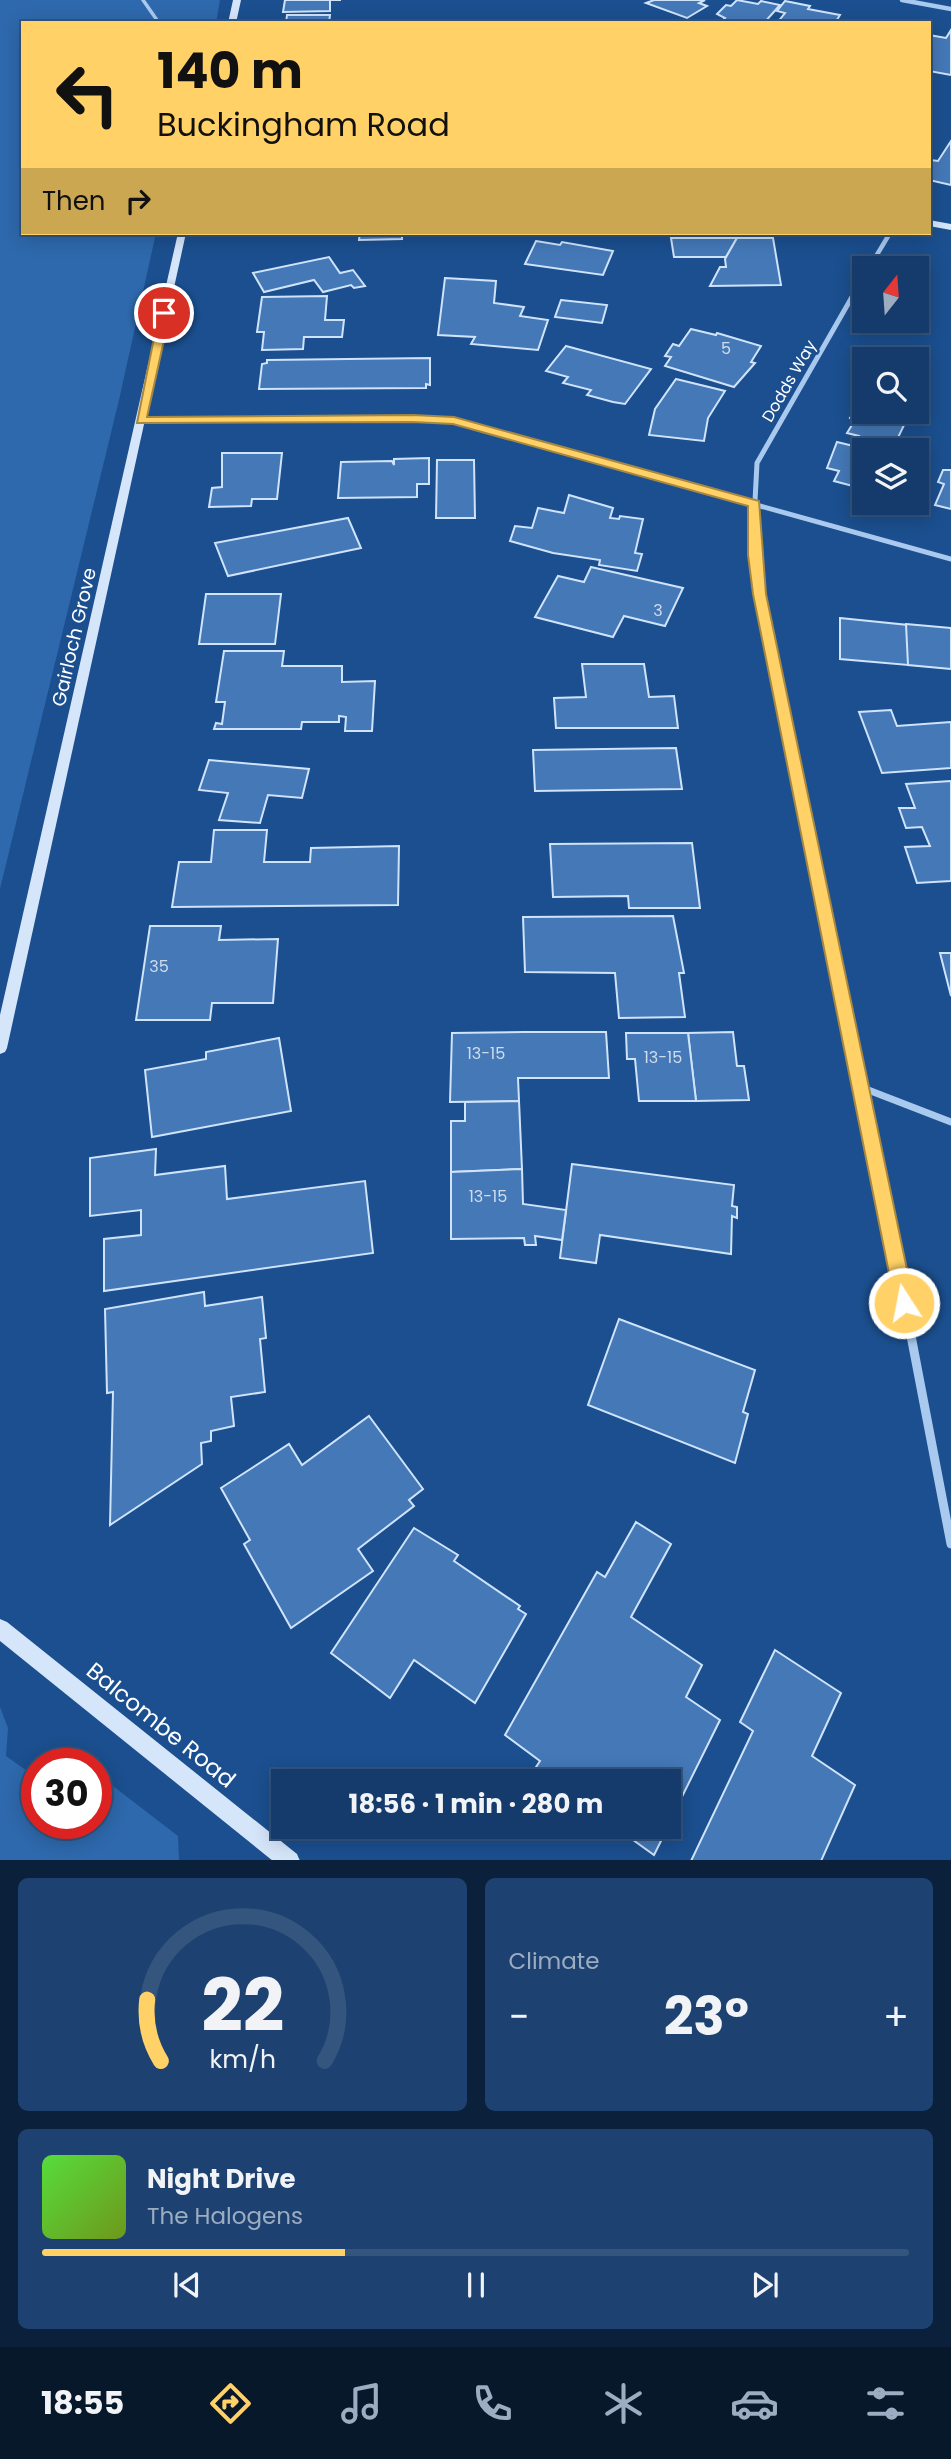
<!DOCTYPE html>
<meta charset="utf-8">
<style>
:root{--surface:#143b6b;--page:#1d4271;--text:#f1f3f6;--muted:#9dadc1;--line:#33557e;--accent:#ffd166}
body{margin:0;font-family:Poppins,sans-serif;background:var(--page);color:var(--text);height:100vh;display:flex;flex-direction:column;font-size:26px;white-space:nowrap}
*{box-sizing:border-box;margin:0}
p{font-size:23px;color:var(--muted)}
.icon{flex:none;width:38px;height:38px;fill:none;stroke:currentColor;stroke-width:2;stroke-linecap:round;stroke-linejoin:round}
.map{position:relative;height:1860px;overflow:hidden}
.drawer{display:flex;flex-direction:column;gap:18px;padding:18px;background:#0b203b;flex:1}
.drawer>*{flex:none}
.top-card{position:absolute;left:21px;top:21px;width:910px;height:214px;border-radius:0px;box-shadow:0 4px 18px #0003,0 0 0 2px var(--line);background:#ffd166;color:#111;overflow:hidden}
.needle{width:46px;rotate:17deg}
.fabs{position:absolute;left:852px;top:256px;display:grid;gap:14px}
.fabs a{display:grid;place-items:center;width:77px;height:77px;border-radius:0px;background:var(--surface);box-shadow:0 4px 18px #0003,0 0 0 2px var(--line);font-size:35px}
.speed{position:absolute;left:21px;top:1748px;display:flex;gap:14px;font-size:35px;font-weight:700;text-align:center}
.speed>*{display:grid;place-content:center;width:91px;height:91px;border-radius:50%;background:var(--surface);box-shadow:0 4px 18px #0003,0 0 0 2px var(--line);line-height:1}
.speed .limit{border:10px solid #d22;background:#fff;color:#111}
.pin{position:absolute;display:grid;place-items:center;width:60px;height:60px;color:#fff;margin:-30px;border:4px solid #fff;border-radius:50%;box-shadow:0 2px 7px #0007}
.me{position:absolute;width:77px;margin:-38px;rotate:349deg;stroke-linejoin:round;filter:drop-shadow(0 0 5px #0008)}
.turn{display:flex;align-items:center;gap:24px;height:147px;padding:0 21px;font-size:32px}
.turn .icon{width:91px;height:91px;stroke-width:2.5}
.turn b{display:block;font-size:49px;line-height:60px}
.then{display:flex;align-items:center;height:66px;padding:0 21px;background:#0003;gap:14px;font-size:26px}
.big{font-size:52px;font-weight:700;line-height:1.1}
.drawer .tile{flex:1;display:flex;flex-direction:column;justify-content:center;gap:10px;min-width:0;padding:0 24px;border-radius:10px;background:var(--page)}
.drawer .dial{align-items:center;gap:0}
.dial svg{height:182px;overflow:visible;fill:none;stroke:var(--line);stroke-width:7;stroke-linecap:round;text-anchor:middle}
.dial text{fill:var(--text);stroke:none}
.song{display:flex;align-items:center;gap:21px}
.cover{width:84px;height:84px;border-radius:10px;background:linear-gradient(135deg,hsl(110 70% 55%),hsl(80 70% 35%))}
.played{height:7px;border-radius:4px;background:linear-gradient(90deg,var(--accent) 35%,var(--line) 35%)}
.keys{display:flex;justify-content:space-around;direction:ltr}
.heat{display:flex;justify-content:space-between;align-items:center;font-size:38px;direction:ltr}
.drawer .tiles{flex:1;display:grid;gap:18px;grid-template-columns:1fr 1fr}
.tile:last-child{grid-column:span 2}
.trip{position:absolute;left:271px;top:1769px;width:410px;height:70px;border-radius:0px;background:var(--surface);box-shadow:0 4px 18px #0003,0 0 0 2px var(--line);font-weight:700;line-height:70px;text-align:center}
.dock{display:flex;height:112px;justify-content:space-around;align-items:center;background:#08182b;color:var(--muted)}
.dock .icon{width:49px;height:49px}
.dock .current{color:var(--accent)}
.dock b{font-size:32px;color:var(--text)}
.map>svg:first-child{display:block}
</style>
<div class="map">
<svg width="951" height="1861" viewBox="0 0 951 1861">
<rect width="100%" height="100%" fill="#1b4f8f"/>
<!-- green -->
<g fill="#2e69ad">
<path d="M0,0H220L216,23H23V233H156L119,400L0,889Z"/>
<path d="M0,1707L8,1728L6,1756L37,1778V1824H96V1773L178,1836L179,1860H0Z"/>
</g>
<!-- building -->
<g fill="#4478b7" stroke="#cfe3fa" stroke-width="2">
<path d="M285,0H341H330V11L283,12Z"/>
<path d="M654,0H705L699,3L707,6L687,18L646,3Z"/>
<path d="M737,0L758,4L761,1L780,5L764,23H720L725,18L717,14L726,5L731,6Z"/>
<path d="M785,1L810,6L808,9L840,15L835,23H777L785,13L777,11Z"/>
<path d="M287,15H330L329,23H286Z"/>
<path d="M951,30V75L929,71V35L946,38Z"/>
<path d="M951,141V185L929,180V163L931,160L938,161Z"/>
<path d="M360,233H402V239L359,240Z"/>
<path d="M671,238H737L726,257H674Z"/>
<path d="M737,238H773L781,285L710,286L720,267H726L725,259Z"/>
<path d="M536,241L560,245L562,242L613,251L603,275L525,264Z"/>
<path d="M329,257L340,273L353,270L365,286L354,288L351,285L323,292L314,280L264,292L253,273Z"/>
<path d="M445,278L496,281L494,303L524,307L520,316L548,320L538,350L471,344L475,337L438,335Z"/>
<path d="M327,296L325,320H344L342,337H304L303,349L262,350L264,332H257L262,297Z"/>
<path d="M561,300L607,305L602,323L555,317Z"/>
<path d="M691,329L716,335L717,333L761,346L751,362L755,363L734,387L665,366L671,357L665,356L673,344L679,346Z"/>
<path d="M566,346L651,369L625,404L613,402L587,395L591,390L563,383L568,377L546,371Z"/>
<path d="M430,358V385L426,384V388L259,389L262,364L267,363V360Z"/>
<path d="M676,379L725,391L708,418L704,441L649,435L655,409Z"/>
<path d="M857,407L907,419L892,450L854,445L859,436L847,433L855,420L850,418Z"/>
<path d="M876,411H912L907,419Z"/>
<path d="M837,442L870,450H864V489L834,481L839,471L827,468Z"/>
<path d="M222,453H282L277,499H252L251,506L209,507L212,488L222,487Z"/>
<path d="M429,458V484H417V497L338,498L341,462L392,461L394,465V459Z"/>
<path d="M437,460H474L475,518H436Z"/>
<path d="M943,470H951V509L935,505L944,484L938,482Z"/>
<path d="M569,495L613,508L610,518L619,519L620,516L643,519L635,553L642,554L637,571L599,565L600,560L553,553L510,541L515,526L532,528L538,508L564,513Z"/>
<path d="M348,518L361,548L228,576L215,543Z"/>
<path d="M591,567L683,588L665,626L624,616L613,637L535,617L558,576L584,582Z"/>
<path d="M206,594H281L275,644H199Z"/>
<path d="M840,618L908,625V665L840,659Z"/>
<path d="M906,624L951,628V669L908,665Z"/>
<path d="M224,651H284L282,666H342V682L375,681L372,731H345L346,717L339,716V722H302L301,729H214L216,723L222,724L225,702H216Z"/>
<path d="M582,664H644L649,697L674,696L678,728H556L554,698L586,697Z"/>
<path d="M891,710L897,726L951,722V768L882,773L859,712Z"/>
<path d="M676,748L682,789L535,791L533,750Z"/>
<path d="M209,760L309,769L302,798L268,795L260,823L219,820L228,793L199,790Z"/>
<path d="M951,781V881L917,883L905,847L930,846L922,827L906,828L899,808H915L906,784Z"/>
<path d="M214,830H267L264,862H310L311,848L399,846L398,905L172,907L179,862H211Z"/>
<path d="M692,843L700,908H629L628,896L553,897L550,844Z"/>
<path d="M673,916L684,973H679L685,1017L619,1018L615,973L525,972L523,917Z"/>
<path d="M150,926H221L219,940L278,939L273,1003H212L210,1020H136Z"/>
<path d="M940,953H951V996Z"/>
<path d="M524,1032H606L609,1078H518L519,1101L450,1102L452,1033Z"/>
<path d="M733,1032L737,1066H744L749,1100L696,1101L688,1033Z"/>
<path d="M626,1033H688L696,1101H639L635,1059H627Z"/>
<path d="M279,1038L291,1111L152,1137L145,1070L206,1059V1052Z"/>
<path d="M519,1101L522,1169L451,1172V1121H465V1102Z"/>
<path d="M156,1149L155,1175L225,1166L227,1199L365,1181L373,1253L104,1291V1239L141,1235V1210L90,1216V1158Z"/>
<path d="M572,1164L734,1185L732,1206L737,1207V1218L732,1216L731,1254L600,1235L596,1263L560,1258Z"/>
<path d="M522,1169L523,1204L566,1210L562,1240L535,1236L536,1245H525L524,1238L451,1239V1172Z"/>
<path d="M204,1292L205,1306L262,1297L266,1338L260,1339L265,1392L231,1397L234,1426L211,1431V1441L201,1443L202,1464L110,1525L113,1392L107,1393L105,1309Z"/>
<path d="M619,1319L755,1370L743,1412L748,1414L735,1463L588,1405Z"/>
<path d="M369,1416L423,1489L409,1500L414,1506L358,1549L373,1571L291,1628L244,1544L250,1540L221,1488L289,1444L302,1465Z"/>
<path d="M636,1522L671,1544L631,1617L702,1665L686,1697L720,1720L668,1825V1782H551L534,1770L540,1761L505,1735L597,1572L605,1577Z"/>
<path d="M414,1528L458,1555L454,1561L520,1606L518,1609L526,1614L475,1703L414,1660L390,1698L331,1653Z"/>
<path d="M775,1650L841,1693L812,1756L855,1785L821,1861H691L753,1731L740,1722Z"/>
<path d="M615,1827H668L654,1855Z"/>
</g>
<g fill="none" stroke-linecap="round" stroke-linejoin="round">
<!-- lane -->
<path stroke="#a9c9ee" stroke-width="3.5" d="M143,0L159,23"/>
<!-- street-far3 -->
<g stroke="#a9c9ee" stroke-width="4.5">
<path d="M902,0L951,9"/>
<path d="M869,268L890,233"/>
<path d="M851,299L864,276"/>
</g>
<!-- street-far2 -->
<g stroke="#a9c9ee" stroke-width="5">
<path d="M141,421L413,418L454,421L951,559"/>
<path d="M779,688L759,594L753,539L757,463L852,297"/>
</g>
<!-- street-far1 -->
<g stroke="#a9c9ee" stroke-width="7">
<path d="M778,687L884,1197"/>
<path d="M863,1088L951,1122"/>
</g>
<!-- street -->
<path stroke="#a9c9ee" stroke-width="9" d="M884,1195L951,1544"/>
<!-- secondary -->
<g fill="#d6e6fa" fill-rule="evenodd">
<path d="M233,0H241L236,23H228Z"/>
<path d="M929,220L951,224V230L929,226Z"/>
<path d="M178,233H186L7,1048L5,1052L0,1054V1015Z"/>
<path d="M0,1619L7,1622L297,1854L300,1861H273L0,1641Z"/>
</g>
</g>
<!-- route -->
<path fill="#ffd166" stroke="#a68842" stroke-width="2" d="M164,310L170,313L147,417L413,415L454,417L759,501L766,594L914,1303L911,1309L904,1312L897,1309L895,1303L753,594L748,555V506L453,424L413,422L137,423L159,313Z"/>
<g text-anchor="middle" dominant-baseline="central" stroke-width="5" stroke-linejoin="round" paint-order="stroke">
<!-- number labels -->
<g font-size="16" fill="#d0dded">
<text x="726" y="348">5</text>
<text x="658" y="610">3</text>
<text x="159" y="966">35</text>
<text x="486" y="1053">13-15</text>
<text x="663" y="1057">13-15</text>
<text x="488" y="1196">13-15</text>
</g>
<!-- far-street labels -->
<g font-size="16" fill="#fff" stroke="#1b4f8f">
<text transform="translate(789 381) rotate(-60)">Dodds Way</text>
</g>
<!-- street labels -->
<g font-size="19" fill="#fff" stroke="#1b4f8f">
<text transform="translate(74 637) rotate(-77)">Gairloch Grove</text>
</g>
<!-- near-street labels -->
<g font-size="23" fill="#fff" stroke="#1b4f8f">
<text transform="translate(161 1725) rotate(39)">Balcombe Road</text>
</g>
</g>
</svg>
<div class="fabs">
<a><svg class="needle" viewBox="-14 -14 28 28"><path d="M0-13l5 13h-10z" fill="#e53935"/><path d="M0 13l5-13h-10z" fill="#9dadc1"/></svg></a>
<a><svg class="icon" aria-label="search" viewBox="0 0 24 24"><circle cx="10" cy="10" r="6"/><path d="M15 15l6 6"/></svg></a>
<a><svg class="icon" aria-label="layers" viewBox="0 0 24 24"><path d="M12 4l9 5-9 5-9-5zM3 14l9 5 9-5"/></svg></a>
</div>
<div class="speed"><div class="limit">30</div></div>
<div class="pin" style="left:164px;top:313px;background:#d93025"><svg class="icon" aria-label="arrive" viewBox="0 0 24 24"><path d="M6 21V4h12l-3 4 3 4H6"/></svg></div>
<svg class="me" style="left:904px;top:1303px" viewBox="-20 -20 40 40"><circle r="17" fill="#ffd166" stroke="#fff" stroke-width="3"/><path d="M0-11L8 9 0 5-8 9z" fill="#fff"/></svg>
<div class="trip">18:56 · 1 min · 280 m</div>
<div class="top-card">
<div class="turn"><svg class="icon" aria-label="left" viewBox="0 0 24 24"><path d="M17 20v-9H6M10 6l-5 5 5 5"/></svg><div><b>140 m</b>Buckingham Road</div></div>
<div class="then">Then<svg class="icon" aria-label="right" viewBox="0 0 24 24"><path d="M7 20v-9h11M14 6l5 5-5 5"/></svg></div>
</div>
</div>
<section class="drawer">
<div class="tiles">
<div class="tile dial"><svg viewBox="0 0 100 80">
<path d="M14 69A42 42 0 1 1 86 69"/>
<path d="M14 69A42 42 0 0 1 8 42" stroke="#ffd166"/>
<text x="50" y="56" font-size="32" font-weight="700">22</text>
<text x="50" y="72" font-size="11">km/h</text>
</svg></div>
<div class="tile"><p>Climate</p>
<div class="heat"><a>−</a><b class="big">23°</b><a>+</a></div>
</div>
<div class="tile">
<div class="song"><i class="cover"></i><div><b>Night Drive</b><p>The Halogens</p></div></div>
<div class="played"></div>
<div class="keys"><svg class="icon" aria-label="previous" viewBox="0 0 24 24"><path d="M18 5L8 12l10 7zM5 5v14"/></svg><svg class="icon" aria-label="pause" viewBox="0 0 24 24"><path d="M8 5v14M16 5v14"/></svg><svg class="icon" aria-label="next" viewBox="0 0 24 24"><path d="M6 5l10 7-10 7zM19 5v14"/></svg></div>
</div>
</div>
</section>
<nav class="dock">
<b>18:55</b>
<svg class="icon current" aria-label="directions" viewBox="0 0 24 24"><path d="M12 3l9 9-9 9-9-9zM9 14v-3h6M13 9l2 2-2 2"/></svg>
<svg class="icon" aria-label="music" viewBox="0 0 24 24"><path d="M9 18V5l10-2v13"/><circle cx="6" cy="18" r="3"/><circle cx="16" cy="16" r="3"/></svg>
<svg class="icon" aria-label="phone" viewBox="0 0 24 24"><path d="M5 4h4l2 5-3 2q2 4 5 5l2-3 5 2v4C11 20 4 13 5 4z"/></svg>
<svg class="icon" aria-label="climate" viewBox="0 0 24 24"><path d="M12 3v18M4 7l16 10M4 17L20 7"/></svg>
<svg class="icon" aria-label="car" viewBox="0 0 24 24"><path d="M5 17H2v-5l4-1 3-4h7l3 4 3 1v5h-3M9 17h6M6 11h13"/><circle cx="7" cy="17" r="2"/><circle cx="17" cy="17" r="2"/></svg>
<svg class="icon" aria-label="filters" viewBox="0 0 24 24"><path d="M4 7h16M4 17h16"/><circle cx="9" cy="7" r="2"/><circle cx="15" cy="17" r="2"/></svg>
</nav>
